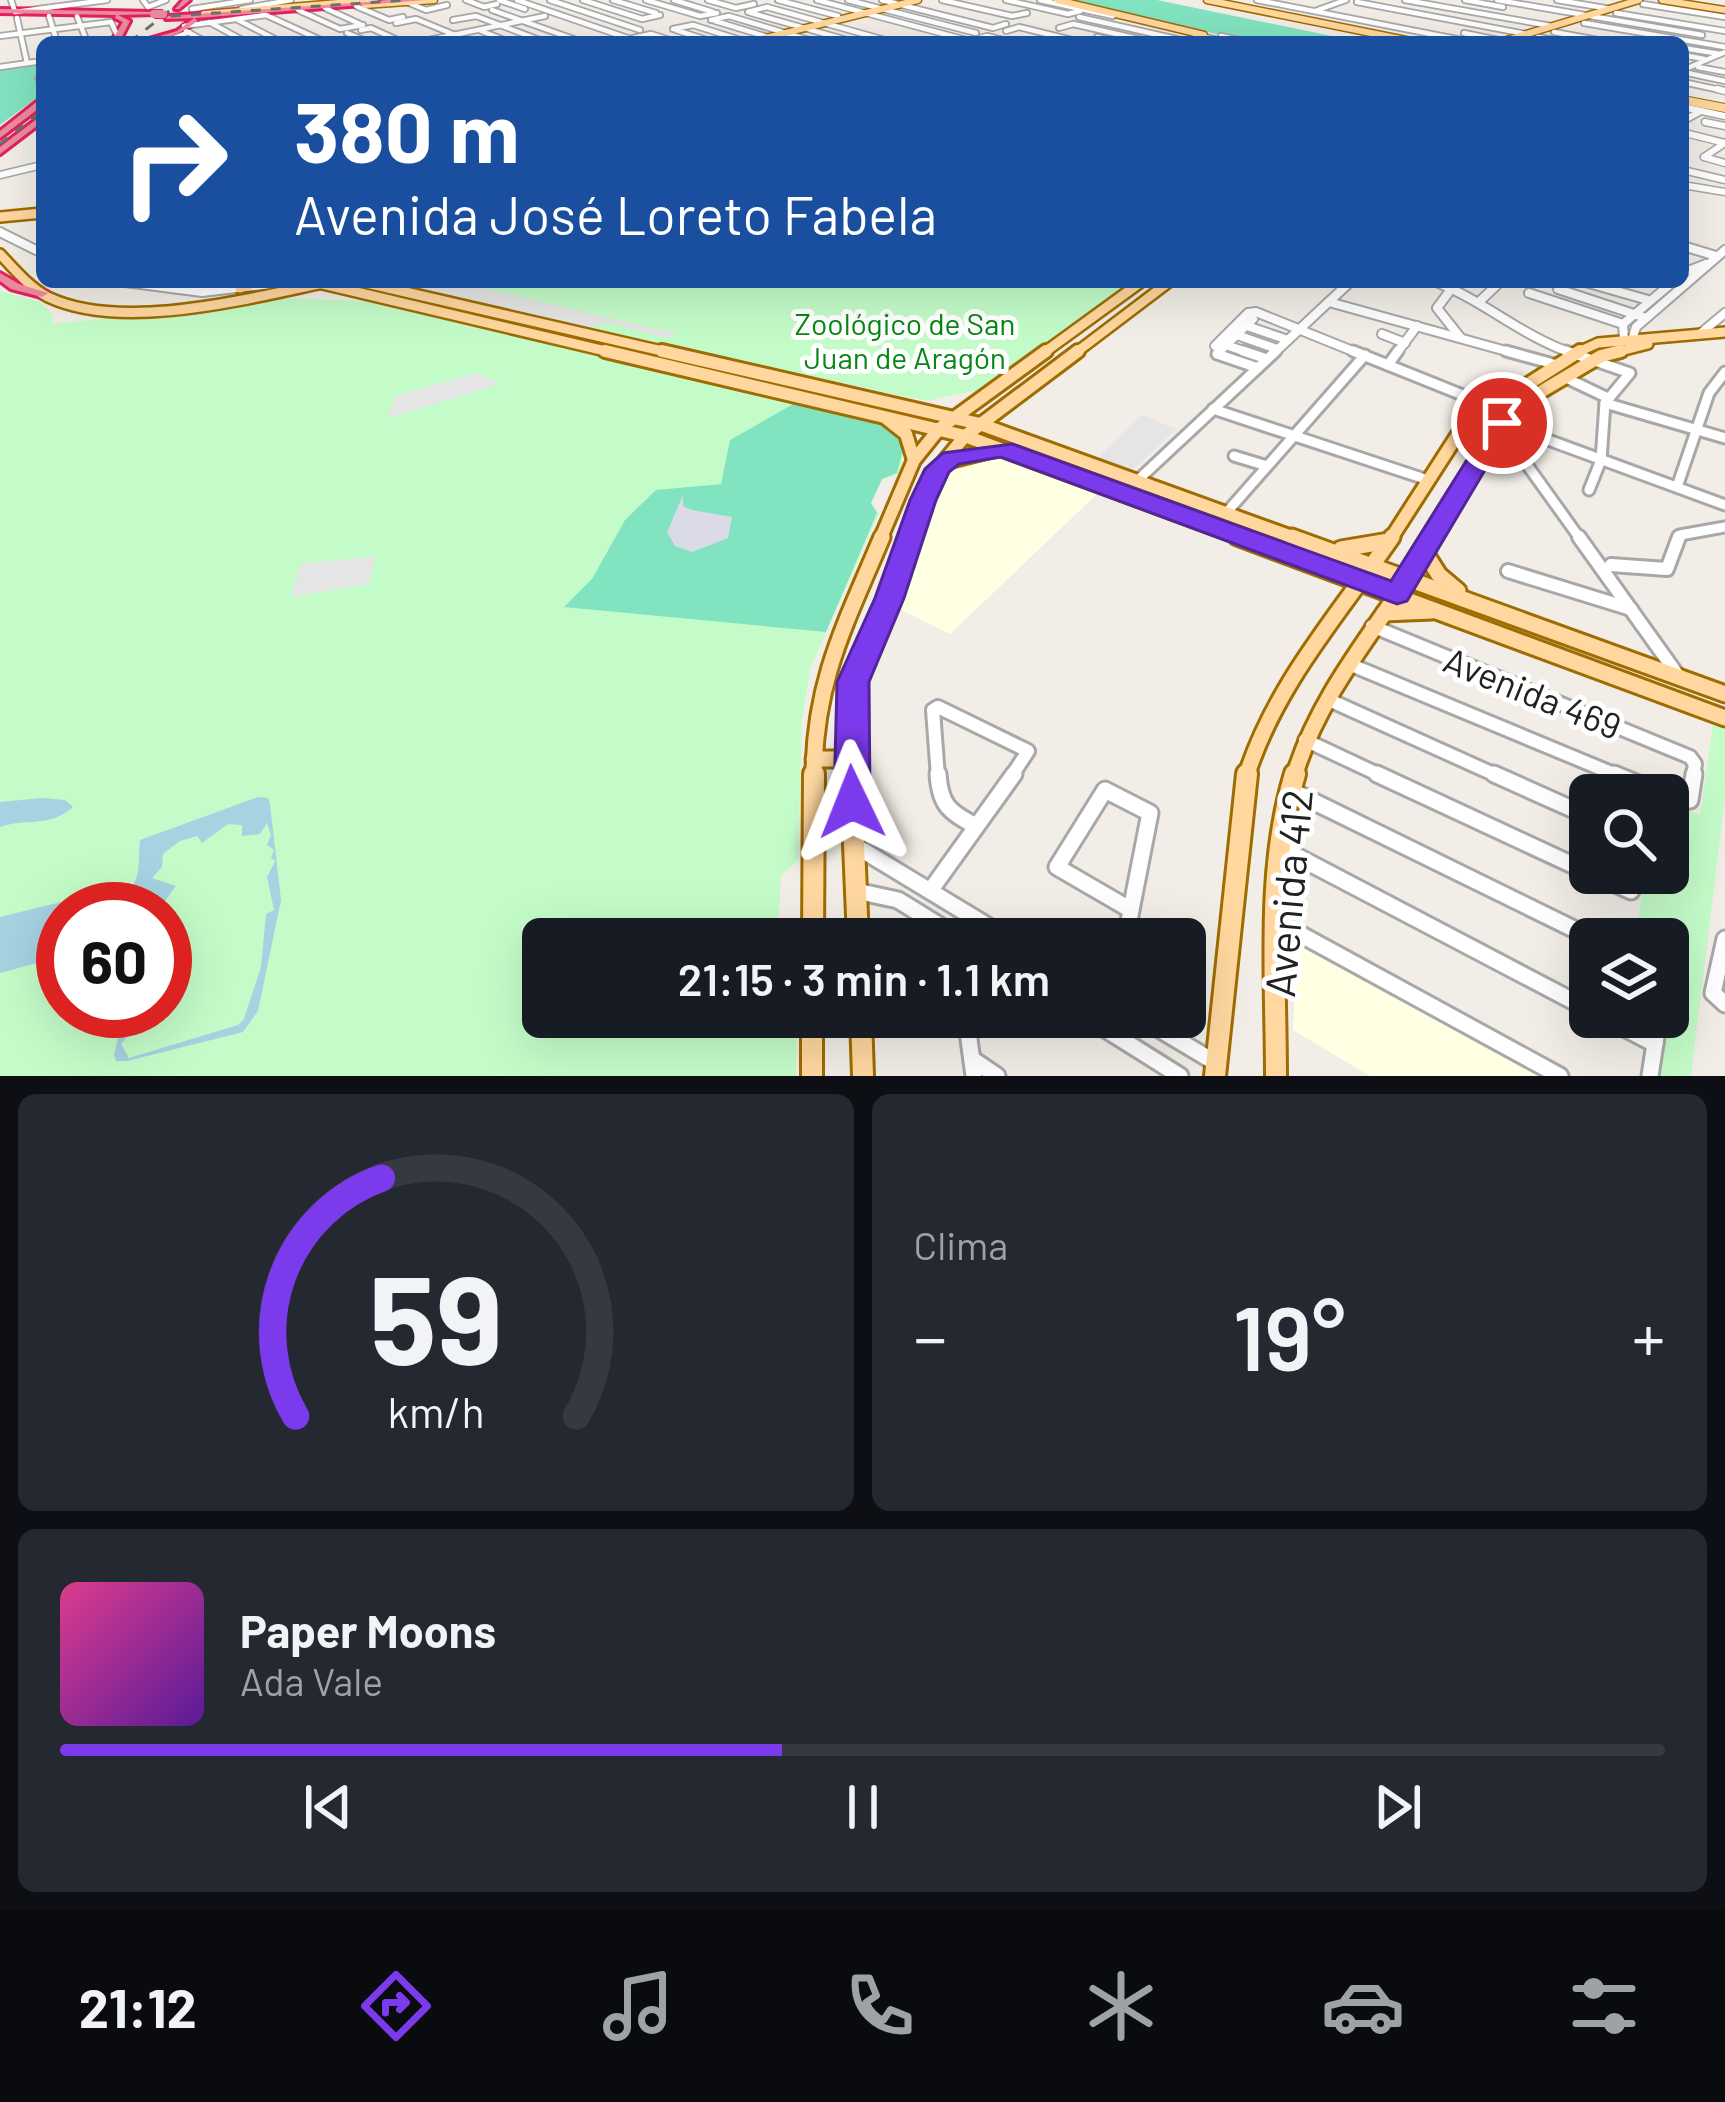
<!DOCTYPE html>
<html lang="es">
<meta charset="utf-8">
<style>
:root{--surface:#171b24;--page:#242831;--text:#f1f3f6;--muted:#9ea1a6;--line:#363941;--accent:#7c3aed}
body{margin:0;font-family:Barlow,sans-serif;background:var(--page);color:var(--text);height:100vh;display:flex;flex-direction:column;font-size:45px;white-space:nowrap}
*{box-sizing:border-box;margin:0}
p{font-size:39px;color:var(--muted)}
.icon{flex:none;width:66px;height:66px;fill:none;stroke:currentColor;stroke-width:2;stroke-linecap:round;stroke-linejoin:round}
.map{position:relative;height:1076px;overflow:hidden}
.drawer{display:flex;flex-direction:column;gap:18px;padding:18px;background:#0d0f14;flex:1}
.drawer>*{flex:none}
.top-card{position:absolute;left:36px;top:36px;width:1653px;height:252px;border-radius:18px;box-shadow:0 12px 48px #0002;background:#1a4fa0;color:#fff;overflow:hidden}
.fabs{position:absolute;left:1569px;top:774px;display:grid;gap:24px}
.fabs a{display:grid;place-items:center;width:120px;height:120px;border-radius:18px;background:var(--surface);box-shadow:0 12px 48px #0002;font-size:60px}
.speed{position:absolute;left:36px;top:882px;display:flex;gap:24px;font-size:60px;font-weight:700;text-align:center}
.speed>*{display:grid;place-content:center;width:156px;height:156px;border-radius:50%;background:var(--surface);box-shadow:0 12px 48px #0002;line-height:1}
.speed .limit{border:18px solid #d22;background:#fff;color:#111}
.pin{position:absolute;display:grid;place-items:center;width:102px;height:102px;color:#fff;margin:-51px;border:6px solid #fff;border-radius:50%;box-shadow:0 3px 12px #0007}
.me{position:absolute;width:132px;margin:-66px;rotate:358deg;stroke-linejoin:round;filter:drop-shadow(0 0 9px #0008)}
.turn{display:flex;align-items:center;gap:42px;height:252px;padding:0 60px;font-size:54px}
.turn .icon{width:156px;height:156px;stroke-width:2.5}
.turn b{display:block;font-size:84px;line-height:102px}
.big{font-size:90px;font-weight:600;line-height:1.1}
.drawer .card{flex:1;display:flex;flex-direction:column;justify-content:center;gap:18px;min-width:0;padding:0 42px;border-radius:18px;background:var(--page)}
.drawer .dial{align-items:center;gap:0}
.dial svg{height:312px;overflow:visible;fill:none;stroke:var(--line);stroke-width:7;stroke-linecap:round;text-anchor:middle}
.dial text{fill:var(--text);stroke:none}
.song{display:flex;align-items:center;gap:36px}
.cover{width:144px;height:144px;border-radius:18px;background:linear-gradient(135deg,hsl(330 70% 55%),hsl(270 70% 35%))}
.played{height:12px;border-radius:6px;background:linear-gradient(90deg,var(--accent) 45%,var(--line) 45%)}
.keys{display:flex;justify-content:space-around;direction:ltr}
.heat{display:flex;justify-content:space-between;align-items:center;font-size:66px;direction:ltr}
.drawer .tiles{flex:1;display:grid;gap:18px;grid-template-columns:1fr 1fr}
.card:last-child{grid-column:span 2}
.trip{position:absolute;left:522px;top:918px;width:684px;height:120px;border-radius:18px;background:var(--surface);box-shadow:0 12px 48px #0002;font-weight:600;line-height:120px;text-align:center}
.dock{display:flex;height:192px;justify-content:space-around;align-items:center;background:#090b0e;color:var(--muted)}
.dock .icon{width:84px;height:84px}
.dock .on{color:var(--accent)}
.dock b{font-size:54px;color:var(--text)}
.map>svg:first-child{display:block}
</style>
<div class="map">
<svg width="1725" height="1076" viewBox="0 0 1725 1076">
<rect width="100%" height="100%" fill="#f2eee7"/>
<!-- education -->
<g fill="#feffe3">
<path d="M995,456L1098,493L950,634L897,608L951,468L969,459Z"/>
<path d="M1297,940L1539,1076H1370L1293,1030Z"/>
</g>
<!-- park -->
<g fill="#c4fcc9" fill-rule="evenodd">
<path d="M407,282H1130L982,389L926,401L445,297L412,289Z"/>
<path d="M0,291L40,302L53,315L52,324L101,319L103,311L277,298L367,301L875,419C900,433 909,447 898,474L883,479L871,503L879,513L810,669L802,720L798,860L781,876L778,930L787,939H543V1017H797L796,1076H0ZM63,909H165V1011H63Z"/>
<path d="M1713,724L1725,729V798L1691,1076H1659L1673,975L1668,972V939H1634L1646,873H1668V802L1700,815Z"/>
</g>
<!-- pitch -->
<g fill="#82e3c0">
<path d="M1062,0H1157L1361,42H1253Z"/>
<path d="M42,62V74L35,79L42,81V94L0,125V68Z"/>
<path d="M795,403C833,411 881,411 904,446L897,473L882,479L871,503L877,513L826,632L564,607L592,579L625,520L656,490L721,484L730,440Z"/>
</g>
<!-- parking -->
<g fill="#e5e5e5">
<path d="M411,282H457L678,334L667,338L609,323L583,327L558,322L417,291Z"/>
<path d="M477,373L501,384L387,418L396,396Z"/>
<path d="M1142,415L1176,429L1130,472L1096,460Z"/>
<path d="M375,556L369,584L291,597L300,564Z"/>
</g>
<!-- plaza -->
<path fill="#dbdbe7" d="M683,495V506L692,510L732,517L728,538L692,552L675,546L667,532Z"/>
<!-- water -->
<g fill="#a6d2e1">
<path d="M258,797L268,798L270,804L281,900L258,1011L243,1032L127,1061H116L114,1055L124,1011H135L127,1024L129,1035L121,1044L129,1058L238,1025L244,1019L261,967L266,914L274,910L267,877L275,861L271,858L274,850L267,845L271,835L267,823L260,834L242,836V825L228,824L202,843L197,836L180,841L163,854L162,867L152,878L176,886L159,909H63V956L0,973V917L65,901L107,896L111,900C144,887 137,872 140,840Z"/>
<path d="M42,798L65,800L73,807C50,828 24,818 0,827V802Z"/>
</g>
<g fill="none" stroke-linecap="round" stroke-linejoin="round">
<!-- highway-tunnel -->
<path stroke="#c8c5bf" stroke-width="8" stroke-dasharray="8 3" stroke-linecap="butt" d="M164,19L173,12"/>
<!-- minor-far5 casing -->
<g stroke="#a8a8a8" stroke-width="8">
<g id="minor-far5">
<path d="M11,0L15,12L107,0"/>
<path d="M143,0L148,7L166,0"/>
<path d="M466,0L484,7L497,4"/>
<path d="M499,0L525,9"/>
<path d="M517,0L639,42"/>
<path d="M550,0L640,30"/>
<path d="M583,0L642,19L660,15"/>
<path d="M613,0L656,13"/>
<path d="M646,0L700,16L717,13"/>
<path d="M674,0L713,12"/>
<path d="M708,0L736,8L754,4"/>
<path d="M778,0L838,16"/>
<path d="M817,0L974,42"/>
<path d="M848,0L976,33"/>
<path d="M882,0L993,28L1006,24"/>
<path d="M942,0L1012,16L1027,13"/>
<path d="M1006,0L1068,14L1080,11"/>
<path d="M1040,0L1113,16"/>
<path d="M1257,0L1472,42"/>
<path d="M1405,0L1551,26"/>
<path d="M1465,0L1503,7"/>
<path d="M1497,0L1702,35"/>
<path d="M1557,0L1611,9"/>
<path d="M407,2L426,10L447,5"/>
<path d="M1357,2L1526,34"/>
<path d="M1643,4L1725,17"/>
<path d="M356,6L389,20L403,17"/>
<path d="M325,8L360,24"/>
<path d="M192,9L250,0"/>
<path d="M241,9L291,0"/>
<path d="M298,10L340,29L363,25"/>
<path d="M492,10L582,42"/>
<path d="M1315,11L1346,0"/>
<path d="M748,12L767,7L892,42"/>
<path d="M751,13L854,42"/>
<path d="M1616,13L1725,31"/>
<path d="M49,16L57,42"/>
<path d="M77,16L87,42"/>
<path d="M1079,17L1190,42"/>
<path d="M17,18L27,63"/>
<path d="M236,19L279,41"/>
<path d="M453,20L476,16L545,42"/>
<path d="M711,20L729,16L816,42"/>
<path d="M715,21L784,42"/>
<path d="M209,22L246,42"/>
<path d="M396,23L416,19L472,42"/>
<path d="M1584,23L1725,47"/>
<path d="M184,26L266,15L325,42"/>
<path d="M1059,28L1073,24L1152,42"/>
<path d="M673,29L693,25L747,42"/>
<path d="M361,30L371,28L402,42"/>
<path d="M479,30L509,42"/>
<path d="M676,30L713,42"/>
<path d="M186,31L206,42"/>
<path d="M1006,31L1019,27L1080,42"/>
<path d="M1554,32L1609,42"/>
<path d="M347,33L368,42"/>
<path d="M1464,33L1503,41"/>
<path d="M1195,35L1228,42"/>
<path d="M0,36L111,22L118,37"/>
<path d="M1221,36L1247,42"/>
<path d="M1097,37L1119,42"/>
<path d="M1538,37L1566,42"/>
<path d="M633,38L651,34L676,42"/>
<path d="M973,40L987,36L1011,42"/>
<path d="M163,42L189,32"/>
<path d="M419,42L545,16"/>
<path d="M1683,48L1720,54"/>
<path d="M1683,55L1704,59"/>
<path d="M0,67L42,61"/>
<path d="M1698,67L1725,72"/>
<path d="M1683,70L1725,52"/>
<path d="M1683,72L1725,81"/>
<path d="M42,75L38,78L42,80"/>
<path d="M1683,82L1725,91"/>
</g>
</g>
<!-- minor-far4 casing -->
<g stroke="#a8a8a8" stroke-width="9">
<g id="minor-far4">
<path d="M1717,89L1725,91"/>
<path d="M1683,107L1725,116"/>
<path d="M1683,121L1701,111"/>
<path d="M1705,122L1725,126"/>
<path d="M1685,133L1725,143"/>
<path d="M1704,157L1725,143"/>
<path d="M1704,157L1725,163"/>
<path d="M1683,170L1725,180"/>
<path d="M0,175L42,165"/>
<path d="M1683,185L1725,192"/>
</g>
</g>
<!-- minor-far3 casing -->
<g stroke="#a8a8a8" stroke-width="12">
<g id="minor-far3">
<path d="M0,232L42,253"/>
<path d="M1683,246L1716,256"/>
<path d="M1683,273L1706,264"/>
<path d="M125,282L202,292L287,282"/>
<path d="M1436,282C1488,303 1521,336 1574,354"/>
<path d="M1585,282L1648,300"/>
<path d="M1452,288L1437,308L1460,337"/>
<path d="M1558,289L1646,318"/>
<path d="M1529,293L1623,324"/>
<path d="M1480,301L1500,282"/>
<path d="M1329,302L1517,354"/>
<path d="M1247,326L1288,340"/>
<path d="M1701,333L1725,313"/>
<path d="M1382,334L1405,343"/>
<path d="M1237,335L1277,349"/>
<path d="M1633,337L1636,327L1725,250"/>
<path d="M1624,339L1623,324L1673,282"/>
<path d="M1226,345L1252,354"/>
<path d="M1215,346L1248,313L1256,312L1360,354"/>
<path d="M1217,354L1253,319"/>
<path d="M1273,354L1350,282"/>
<path d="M1396,354L1417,326"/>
</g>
</g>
<!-- minor-far2 casing -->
<g stroke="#a8a8a8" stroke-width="15">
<g id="minor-far2">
<path d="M1220,351L1217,354L1258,368"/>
<path d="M1243,351L1267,359"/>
<path d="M1353,351L1490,406"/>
<path d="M1506,351L1557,365"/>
<path d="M1566,351L1630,373L1605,403L1601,460L1589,490"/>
<path d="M1388,365L1398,351"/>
<path d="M1564,377L1608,398"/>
<path d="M1605,403L1725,438"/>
<path d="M1213,409L1428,480"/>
<path d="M1502,423L1725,505"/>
<path d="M1496,435L1510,441L1581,540"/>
<path d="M1234,456L1267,466"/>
<path d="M1138,480L1276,351"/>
<path d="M1677,487L1709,393L1725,372"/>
<path d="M1227,512L1365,355"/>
<path d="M1678,540L1680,535L1725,527"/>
</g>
</g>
<!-- minor-far1 casing -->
<g stroke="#a8a8a8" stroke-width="18">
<g id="minor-far1">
<path d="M1579,537L1677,674"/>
<path d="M1611,565L1667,569L1679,537"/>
<path d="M1508,571L1631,609"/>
<path d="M1372,626L1690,757L1695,764L1693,777"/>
<path d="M1349,664L1621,777"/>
<path d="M1327,699L1500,777"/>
<path d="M1305,740L1384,777"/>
<path d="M938,777L933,710L938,707L1028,751L1011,777"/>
</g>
</g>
<!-- minor casing -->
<g stroke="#a8a8a8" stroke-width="21">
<g id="minor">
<path d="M938,774C940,805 949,812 976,826"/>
<path d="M1377,774L1590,873"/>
<path d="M1494,774L1590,817"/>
<path d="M1614,774L1665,795"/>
<path d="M1105,790L1150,813L1131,910L1057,867Z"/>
<path d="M1290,790L1594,939"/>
<path d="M1668,796L1690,800L1694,774"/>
<path d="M854,845L1009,939"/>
<path d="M1281,848L1590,1010"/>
<path d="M1590,873L1631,891L1637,873"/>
<path d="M856,891L898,900L961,939"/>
<path d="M930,891L1014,774"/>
<path d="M1276,921L1560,1076"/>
<path d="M1126,939L1131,910"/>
<path d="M1725,939L1713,993L1725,1004"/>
<path d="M966,1017L974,1076"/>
<path d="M1086,1017L1180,1076"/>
<path d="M1139,1017L1216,1063"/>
<path d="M1603,1017L1655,1044"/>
<path d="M972,1059L997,1076"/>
<path d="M1650,1076L1659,1017"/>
</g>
</g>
<!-- major-far5 casing -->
<g stroke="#9e6c00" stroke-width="9">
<g id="major-far5">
<path d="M1057,0L1204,35L1190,42"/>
<path d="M1207,0L1416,42"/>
<path d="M1662,0L1725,10"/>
<path d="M365,5L434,0"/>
<path d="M204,14L375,0"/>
<path d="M749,42L918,0"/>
<path d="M1500,42L1639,0"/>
</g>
</g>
<!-- major-far4 casing -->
<g stroke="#9e6c00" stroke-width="10">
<path id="major-far4" d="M1683,100L1725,108"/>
</g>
<!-- major-far3 casing -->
<g stroke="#9e6c00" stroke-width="14">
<g id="major-far3">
<path d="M0,217L42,213"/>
<path d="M0,254C14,269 30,288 48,297C121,332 247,299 323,283"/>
<path d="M314,282L618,354"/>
<path d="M362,282L675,354"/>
<path d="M240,288L257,282"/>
<path d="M1042,354L1141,282"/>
<path d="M1074,354L1169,282"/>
<path d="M1574,354L1598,343L1725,332"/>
<path d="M1609,354L1648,344"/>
</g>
</g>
<!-- major-far2 casing -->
<g stroke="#9e6c00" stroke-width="18">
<g id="major-far2">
<path d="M605,351L965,436L1246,540"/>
<path d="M662,351L980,424L1300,540"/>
<path d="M887,419L906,434L914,460"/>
<path d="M946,462L994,450"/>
<path d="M880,540L914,460L939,429L1046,351"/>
<path d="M909,540L938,469L965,436L1078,351"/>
<path d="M1390,540L1464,425L1580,351"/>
<path d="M1432,540L1507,412L1601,356L1621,351"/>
</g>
</g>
<!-- major-far1 casing -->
<g stroke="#9e6c00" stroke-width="21">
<g id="major-far1">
<path d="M1237,537L1725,718"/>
<path d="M1292,537L1725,694"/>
<path d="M1341,549L1389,541"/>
<path d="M1425,553L1439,575L1458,591"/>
<path d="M1384,613L1432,611"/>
<path d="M814,759H850"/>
<path d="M814,777C814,681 846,623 882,537"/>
<path d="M851,777L853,682L911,537"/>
<path d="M1246,777C1275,685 1338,615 1392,537"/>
<path d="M1294,777C1321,686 1388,617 1434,537"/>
</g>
</g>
<!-- major casing -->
<g stroke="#9e6c00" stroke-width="26">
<g id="major">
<path d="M851,774L858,939"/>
<path d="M813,939L814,774"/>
<path d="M812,1017V1076"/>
<path d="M861,1017L863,1076"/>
<path d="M1215,1076L1247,774"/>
<path d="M1276,1076C1276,977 1266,869 1295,774"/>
</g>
</g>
<!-- highway casing -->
<g stroke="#e32160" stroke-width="6">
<g id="highway">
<path d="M183,0H190L179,9H175Z"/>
<path d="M396,0H426L195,18L197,21C180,35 162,42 139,42L177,31L194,18L166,19L168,16Z"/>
<path d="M0,9L154,12L157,14L118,15L130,21L119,42H111L123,22L115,18L116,15L0,13Z"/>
<path d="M39,100H42V106L0,138V131Z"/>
<path d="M42,115V122L0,154V147Z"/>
<path d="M0,273L19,284L48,293L42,297L11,289L0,281Z"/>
</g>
</g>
<!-- minor-far5 -->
<use href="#minor-far5" stroke="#fff" stroke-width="4.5"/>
<!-- minor-far4 -->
<use href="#minor-far4" stroke="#fff" stroke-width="6"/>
<!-- minor-far3 -->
<use href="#minor-far3" stroke="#fff" stroke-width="8"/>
<!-- minor-far2 -->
<use href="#minor-far2" stroke="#fff" stroke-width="9"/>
<!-- minor-far1 -->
<use href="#minor-far1" stroke="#fff" stroke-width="12"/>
<!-- minor -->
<use href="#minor" stroke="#fff" stroke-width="15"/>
<!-- major-far5 -->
<use href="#major-far5" stroke="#ffd79f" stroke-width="6"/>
<!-- major-far4 -->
<use href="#major-far4" stroke="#ffd79f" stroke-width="8"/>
<!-- major-far3 -->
<use href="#major-far3" stroke="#ffd79f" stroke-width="9"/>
<!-- major-far2 -->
<use href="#major-far2" stroke="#ffd79f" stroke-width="12"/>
<!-- major-far1 -->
<use href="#major-far1" stroke="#ffd79f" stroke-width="15"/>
<!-- major -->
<use href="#major" stroke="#ffd79f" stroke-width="20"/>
<!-- highway -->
<use href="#highway" fill="#eb8c9c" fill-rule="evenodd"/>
<!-- rail -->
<g stroke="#6f6f6f" stroke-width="3" stroke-dasharray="10 10" stroke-linecap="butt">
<path d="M171,16L408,0"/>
<path d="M130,42L178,4"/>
<path d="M0,144L42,111"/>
</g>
<!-- highway-bridge casing -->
<g stroke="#e32160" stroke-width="10" stroke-linecap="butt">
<path id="highway-bridge" d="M154,14H163"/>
</g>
<!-- highway-bridge -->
<use href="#highway-bridge" stroke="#eb8c9c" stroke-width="8"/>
</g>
<!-- route -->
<path fill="#7c3aed" stroke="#51269a" stroke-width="3" d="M1502,416L1513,423L1407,601L1397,604L1001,457L959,464L949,472L936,500L904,598L869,682L870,802L865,812L852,817L839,812L834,802L837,682L875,598L910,500L925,469L943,453L1012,444L1391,581L1490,423Z"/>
<g text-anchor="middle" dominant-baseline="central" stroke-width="10" stroke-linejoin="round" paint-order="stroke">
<!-- far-park labels -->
<g font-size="30" fill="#078714" stroke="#fff">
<text x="905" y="323">Zoológico de San<tspan x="905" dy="34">Juan de Aragón</tspan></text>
</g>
<!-- street labels -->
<g font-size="36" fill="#212121" stroke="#fff">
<text transform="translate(1533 692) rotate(22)">Avenida 469</text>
</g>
<!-- near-street labels -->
<g font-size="42" fill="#212121" stroke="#fff">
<text transform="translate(1287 893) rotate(-85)">Avenida 412</text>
</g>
</g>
</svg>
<div class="fabs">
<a><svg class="icon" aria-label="search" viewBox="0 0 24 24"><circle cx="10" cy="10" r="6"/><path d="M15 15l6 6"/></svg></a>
<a><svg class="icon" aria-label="layers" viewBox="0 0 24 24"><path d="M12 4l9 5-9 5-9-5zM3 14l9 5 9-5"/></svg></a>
</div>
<div class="speed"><div class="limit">60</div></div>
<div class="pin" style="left:1502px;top:423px;background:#d93025"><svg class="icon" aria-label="arrive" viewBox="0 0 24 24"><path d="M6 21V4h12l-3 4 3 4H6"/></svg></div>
<svg class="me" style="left:852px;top:802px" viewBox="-20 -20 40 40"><path d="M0-17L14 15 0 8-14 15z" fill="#7c3aed" stroke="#fff" stroke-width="4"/></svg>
<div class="trip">21:15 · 3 min · 1.1 km</div>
<div class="top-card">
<div class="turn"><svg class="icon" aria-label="right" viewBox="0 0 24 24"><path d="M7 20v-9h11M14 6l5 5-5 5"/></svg><div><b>380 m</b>Avenida José Loreto Fabela</div></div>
</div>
</div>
<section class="drawer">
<div class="tiles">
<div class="card dial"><svg viewBox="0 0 100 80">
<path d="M14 69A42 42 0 1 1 86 69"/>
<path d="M14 69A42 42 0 0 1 36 8" stroke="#7c3aed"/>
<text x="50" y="56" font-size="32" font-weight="700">59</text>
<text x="50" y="72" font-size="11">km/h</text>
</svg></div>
<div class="card"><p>Clima</p>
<div class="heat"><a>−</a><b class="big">19°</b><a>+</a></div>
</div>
<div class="card">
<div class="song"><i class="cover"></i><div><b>Paper Moons</b><p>Ada Vale</p></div></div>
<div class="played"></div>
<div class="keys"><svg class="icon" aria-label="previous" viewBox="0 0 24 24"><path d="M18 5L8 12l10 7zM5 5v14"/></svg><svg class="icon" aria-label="pause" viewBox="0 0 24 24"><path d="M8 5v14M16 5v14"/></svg><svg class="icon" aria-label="next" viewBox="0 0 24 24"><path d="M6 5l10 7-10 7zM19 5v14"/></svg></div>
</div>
</div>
</section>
<nav class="dock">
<b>21:12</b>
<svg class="icon on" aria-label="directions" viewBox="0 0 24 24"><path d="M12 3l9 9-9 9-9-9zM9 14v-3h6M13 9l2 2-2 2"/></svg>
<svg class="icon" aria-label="music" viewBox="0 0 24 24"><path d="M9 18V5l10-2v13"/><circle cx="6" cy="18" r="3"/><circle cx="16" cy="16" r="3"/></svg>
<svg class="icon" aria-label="phone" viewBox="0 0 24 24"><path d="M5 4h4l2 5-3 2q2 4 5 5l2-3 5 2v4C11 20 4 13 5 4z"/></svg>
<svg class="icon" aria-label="climate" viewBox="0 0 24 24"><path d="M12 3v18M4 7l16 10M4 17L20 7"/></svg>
<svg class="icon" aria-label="car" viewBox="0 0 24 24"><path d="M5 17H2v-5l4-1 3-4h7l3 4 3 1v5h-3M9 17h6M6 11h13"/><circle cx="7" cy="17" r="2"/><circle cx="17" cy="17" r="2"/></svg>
<svg class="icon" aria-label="filters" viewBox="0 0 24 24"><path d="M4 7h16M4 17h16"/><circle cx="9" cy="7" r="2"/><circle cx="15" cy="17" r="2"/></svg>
</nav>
